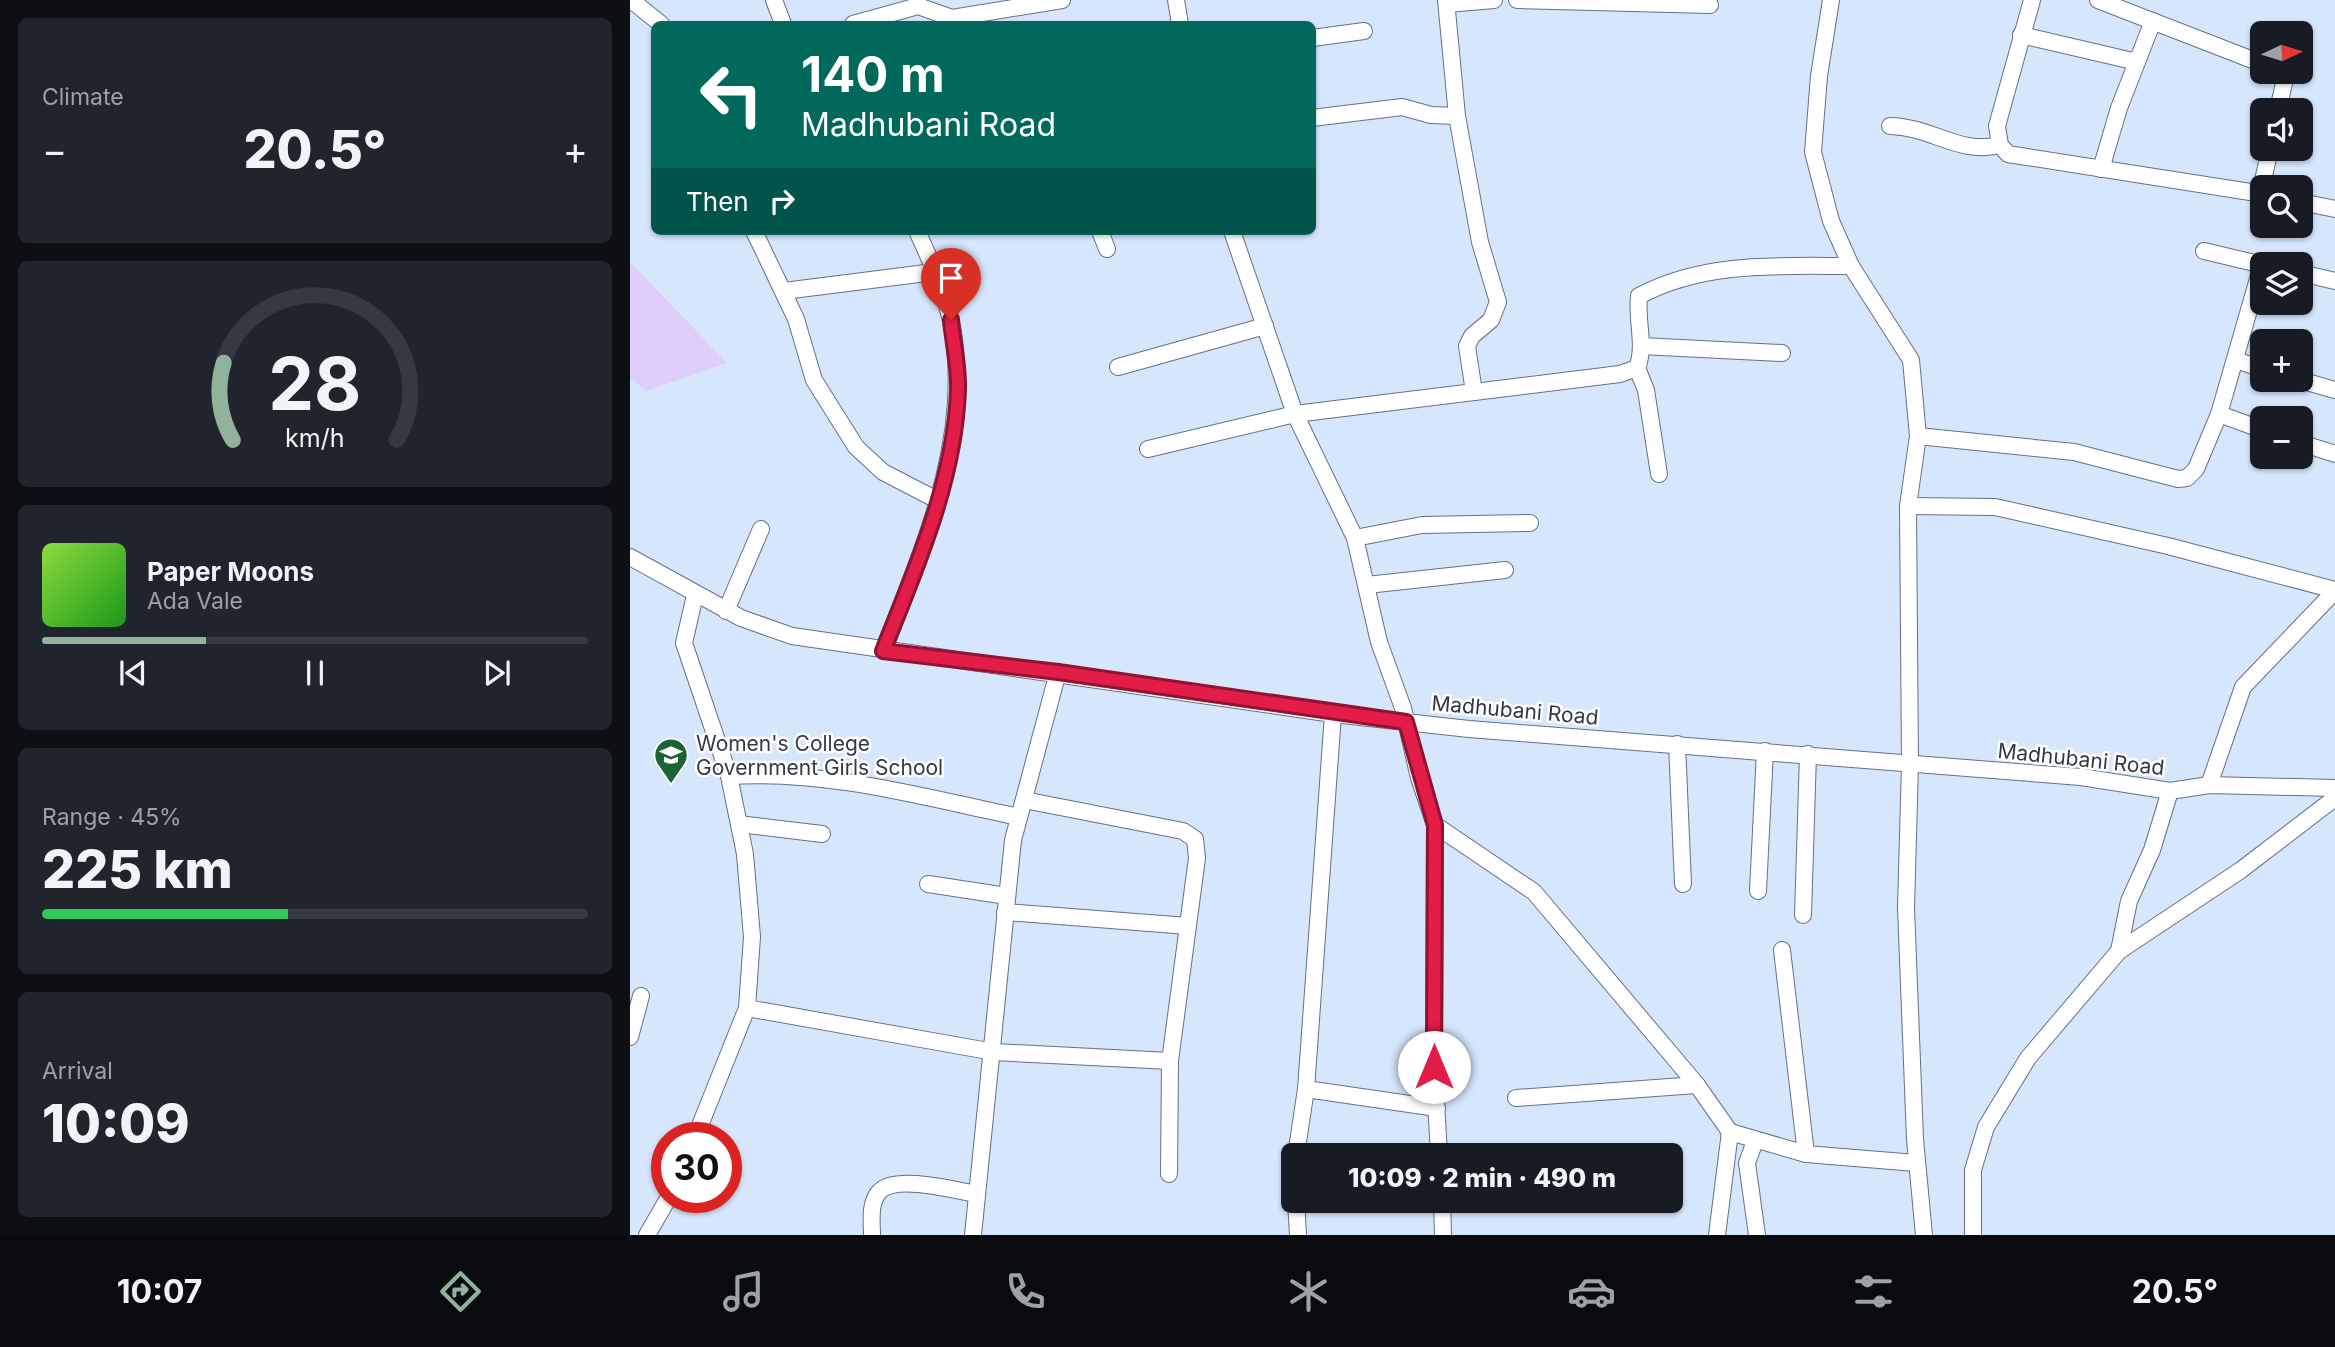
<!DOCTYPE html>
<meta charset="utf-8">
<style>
:root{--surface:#171b24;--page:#20242c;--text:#f1f3f6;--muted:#9ea1a6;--line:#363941;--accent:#91b39e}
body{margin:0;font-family:Inter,sans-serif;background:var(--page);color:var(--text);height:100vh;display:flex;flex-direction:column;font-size:26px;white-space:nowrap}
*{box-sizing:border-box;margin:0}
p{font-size:23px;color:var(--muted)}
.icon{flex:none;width:38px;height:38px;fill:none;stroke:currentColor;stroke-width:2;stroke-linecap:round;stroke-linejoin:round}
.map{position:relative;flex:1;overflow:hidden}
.panel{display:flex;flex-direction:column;gap:18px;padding:18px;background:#0d0f14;width:630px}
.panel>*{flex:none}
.hud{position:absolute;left:21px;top:21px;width:665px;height:214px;border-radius:10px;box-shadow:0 2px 5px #0004;background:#00695c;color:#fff;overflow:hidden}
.needle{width:46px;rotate:86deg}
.controls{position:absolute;left:1620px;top:21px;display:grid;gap:14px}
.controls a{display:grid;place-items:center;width:63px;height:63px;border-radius:10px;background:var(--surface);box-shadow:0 2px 5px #0004;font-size:35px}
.speed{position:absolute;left:21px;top:1122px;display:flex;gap:14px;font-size:35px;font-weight:700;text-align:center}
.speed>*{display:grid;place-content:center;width:91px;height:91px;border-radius:50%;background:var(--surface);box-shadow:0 2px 5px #0004;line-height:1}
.speed .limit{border:10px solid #d22;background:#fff;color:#111}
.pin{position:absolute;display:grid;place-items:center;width:60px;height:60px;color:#fff;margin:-72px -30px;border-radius:50% 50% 50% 0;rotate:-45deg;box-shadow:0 0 7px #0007}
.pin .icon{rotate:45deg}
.me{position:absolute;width:77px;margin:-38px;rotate:0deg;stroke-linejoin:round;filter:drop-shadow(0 0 5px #0008)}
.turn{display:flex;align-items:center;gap:24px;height:147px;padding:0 35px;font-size:32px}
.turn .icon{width:91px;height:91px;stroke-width:2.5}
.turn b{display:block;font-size:49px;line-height:60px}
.then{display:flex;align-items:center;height:66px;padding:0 35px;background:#0003;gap:14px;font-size:26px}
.big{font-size:52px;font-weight:800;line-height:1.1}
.panel .widget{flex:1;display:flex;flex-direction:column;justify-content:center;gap:10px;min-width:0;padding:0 24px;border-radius:10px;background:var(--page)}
.panel .dial{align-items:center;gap:0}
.dial svg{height:182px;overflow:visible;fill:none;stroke:var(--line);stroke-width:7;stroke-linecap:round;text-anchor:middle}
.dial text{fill:var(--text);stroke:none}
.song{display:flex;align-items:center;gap:21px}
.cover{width:84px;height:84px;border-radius:10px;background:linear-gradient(135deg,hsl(90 70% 55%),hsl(120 70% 35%))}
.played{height:7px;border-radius:4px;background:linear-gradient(90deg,var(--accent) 30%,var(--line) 30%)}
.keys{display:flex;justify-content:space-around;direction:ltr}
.heat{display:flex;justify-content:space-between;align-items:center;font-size:38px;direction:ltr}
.charge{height:10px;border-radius:5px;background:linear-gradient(90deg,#34c759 45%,var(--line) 0)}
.trip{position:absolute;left:651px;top:1143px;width:402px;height:70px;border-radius:10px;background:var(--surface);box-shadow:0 2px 5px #0004;font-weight:800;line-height:70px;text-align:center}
.tab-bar{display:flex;height:112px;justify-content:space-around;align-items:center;background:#090b0e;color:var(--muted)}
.tab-bar .icon{width:49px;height:49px}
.tab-bar .selected{color:var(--accent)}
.tab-bar b{font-size:32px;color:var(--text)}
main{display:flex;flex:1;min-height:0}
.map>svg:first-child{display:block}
</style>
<main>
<section class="panel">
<div class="widget"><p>Climate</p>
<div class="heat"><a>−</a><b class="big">20.5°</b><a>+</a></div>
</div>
<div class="widget dial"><svg viewBox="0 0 100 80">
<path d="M14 69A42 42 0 1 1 86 69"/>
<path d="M14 69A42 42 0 0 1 10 35" stroke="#91b39e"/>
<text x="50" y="56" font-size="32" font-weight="700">28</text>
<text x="50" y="72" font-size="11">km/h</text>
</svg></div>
<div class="widget">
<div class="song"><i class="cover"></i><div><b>Paper Moons</b><p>Ada Vale</p></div></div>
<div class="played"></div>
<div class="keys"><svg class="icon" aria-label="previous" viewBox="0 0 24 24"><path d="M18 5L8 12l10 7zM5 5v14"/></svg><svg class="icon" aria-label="pause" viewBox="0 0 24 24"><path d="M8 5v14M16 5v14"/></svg><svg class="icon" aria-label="next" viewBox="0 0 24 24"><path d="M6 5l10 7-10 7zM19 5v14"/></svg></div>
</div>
<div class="widget"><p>Range · 45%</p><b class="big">225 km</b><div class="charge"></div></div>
<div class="widget"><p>Arrival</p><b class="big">10:09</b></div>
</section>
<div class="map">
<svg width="1705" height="1235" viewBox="0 0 1705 1235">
<rect width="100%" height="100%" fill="#d6e6fd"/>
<!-- green -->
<path fill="#decef9" d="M0,262L97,363L16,391L0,377Z"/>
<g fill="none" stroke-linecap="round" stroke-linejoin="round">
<!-- street casing -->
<g stroke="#647185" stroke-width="18">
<g id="street">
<path d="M1,0L31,24"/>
<path d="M144,0L153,24"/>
<path d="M546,0L550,24"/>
<path d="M816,0L827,116L850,242L868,302L861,320L842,336L837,346L844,392"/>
<path d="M887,0L1080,5"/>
<path d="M1201,0L1189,76L1183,152L1201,221L1221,266L1281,360L1288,436L1278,506L1280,764L1276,908L1285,1139L1294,1235"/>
<path d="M1402,0L1367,126L1370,145L1378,154L1633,194"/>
<path d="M1468,0L1633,64"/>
<path d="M817,4L864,0"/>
<path d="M223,24L288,6L322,18L432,0"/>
<path d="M1391,35L1507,62"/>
<path d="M682,38L734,31"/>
<path d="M1648,110L1654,83L1652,72"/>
<path d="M682,118L772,107L801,115L827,116"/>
<path d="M1260,126C1303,127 1328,155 1370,145"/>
<path d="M1471,169L1489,108L1523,21"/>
<path d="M1630,194L1640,149"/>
<path d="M1671,202L1705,209"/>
<path d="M124,231L166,319L184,380L226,447L253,472L307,500"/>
<path d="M470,231L477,249"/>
<path d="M602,231L665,414L725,538L749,642L773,708L789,778L805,825L804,1067L809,1155"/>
<path d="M1574,251L1633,265"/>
<path d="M1671,273L1705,281"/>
<path d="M154,291L304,272"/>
<path d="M1011,346L1152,353"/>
<path d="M1605,360L1633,369"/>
<path d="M488,367L635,326"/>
<path d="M1007,368L1016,390L1029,474"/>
<path d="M1670,380L1705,390"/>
<path d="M1589,414L1633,430"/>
<path d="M1288,436L1444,452L1548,479L1557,478L1566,469L1589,414L1632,265"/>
<path d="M1671,443L1705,454"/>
<path d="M518,449L665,414L990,374L1007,368C1016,346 1006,320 1009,296C1074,261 1149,266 1221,266"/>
<path d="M1278,506L1365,507L1538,546L1705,590"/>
<path d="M725,538L792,525L900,523"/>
<path d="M0,557L111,618L162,636L703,714L839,729L1451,777L1540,791L1579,785L1705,788"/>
<path d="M737,585L875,570"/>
<path d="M65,595L54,643L99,776L115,854L122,937L117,1008L65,1138"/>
<path d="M96,611L131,529"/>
<path d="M253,651C294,547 344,435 321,321C314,290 300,259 287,231"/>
<path d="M1047,744L1053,884"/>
<path d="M99,776C199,770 292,797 389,817"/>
<path d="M1579,785L1613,687L1705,591"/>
<path d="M394,800L553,831L565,839L567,858L540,1061L539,1174"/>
<path d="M109,824L192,834"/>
<path d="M805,825L904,892L1067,1085L1100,1132L1176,1154L1286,1163"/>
<path d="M298,884L377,896"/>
<path d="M1128,891L1135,751"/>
<path d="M375,912L558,926"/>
<path d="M1173,915L1178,754"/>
<path d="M1152,950L1176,1154"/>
<path d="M1489,951L1499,901L1522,850L1540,791"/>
<path d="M117,1008L364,1052L540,1061"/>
<path d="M0,1037L11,996"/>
<path d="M676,1089L807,1108"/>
<path d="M886,1098L1067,1085"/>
<path d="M1125,1141L1117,1163L1127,1235"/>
<path d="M666,1155L676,1089L703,714"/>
<path d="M666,1200L668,1235"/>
<path d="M812,1200L813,1235"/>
<path d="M17,1235L39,1197"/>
<path d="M242,1235C242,1221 239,1204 249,1192C265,1174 324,1190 346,1194"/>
<path d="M343,1235L383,840L428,672"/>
<path d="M1087,1235L1100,1132"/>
<path d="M1343,1235V1170L1356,1127L1398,1058L1489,951L1611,870L1705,798"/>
</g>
</g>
<!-- street -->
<use href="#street" stroke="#fff" stroke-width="16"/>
</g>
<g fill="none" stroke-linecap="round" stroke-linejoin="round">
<!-- route casing -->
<g stroke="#92132f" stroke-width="18">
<path id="route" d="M321,320C323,343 329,367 328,390C325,480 286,568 253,651L428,672L776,722L805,825L804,1067"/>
</g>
<!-- route -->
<use href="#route" stroke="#e11d48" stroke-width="12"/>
</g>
<!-- icons -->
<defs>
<g id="university-pin" transform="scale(1.75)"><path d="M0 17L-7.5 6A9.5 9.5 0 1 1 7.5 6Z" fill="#1c6533" stroke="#fff"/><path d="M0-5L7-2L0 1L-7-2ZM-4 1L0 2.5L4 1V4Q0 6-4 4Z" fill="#fff"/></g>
</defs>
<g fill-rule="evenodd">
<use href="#university-pin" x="41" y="755"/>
</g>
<g text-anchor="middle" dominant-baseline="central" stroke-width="5" stroke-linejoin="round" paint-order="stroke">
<!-- street labels -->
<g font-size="21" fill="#333942" stroke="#fff">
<text transform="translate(885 710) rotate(5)">Madhubani Road</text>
<text transform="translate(1451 759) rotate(6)">Madhubani Road</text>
</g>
<!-- poi labels -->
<g font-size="21" fill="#333942" stroke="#fff" text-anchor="start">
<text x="66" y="743">Women's College<tspan x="66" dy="24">Government Girls School</tspan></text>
</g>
</g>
</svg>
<div class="controls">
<a><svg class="needle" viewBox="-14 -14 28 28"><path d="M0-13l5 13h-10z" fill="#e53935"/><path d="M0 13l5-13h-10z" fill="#9ea1a6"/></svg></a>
<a><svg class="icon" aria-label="sound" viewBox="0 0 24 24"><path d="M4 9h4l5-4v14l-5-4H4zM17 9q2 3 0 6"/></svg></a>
<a><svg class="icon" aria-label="search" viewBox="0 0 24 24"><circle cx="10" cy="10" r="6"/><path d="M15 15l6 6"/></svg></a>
<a><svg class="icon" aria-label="layers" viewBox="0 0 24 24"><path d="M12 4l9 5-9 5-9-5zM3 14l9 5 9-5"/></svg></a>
<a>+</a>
<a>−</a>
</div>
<div class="speed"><div class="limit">30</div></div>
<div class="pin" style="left:321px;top:320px;background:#d93025"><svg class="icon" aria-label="arrive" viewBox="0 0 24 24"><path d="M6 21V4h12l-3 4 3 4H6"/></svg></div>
<svg class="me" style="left:804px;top:1067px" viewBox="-20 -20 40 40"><circle r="19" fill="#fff"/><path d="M0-13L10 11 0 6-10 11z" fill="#e11d48"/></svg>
<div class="trip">10:09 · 2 min · 490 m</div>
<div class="hud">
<div class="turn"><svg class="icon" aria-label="left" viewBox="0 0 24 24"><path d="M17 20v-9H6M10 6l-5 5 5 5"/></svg><div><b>140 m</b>Madhubani Road</div></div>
<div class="then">Then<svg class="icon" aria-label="right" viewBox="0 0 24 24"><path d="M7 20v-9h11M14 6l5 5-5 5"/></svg></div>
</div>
</div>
</main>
<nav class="tab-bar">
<b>10:07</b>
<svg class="icon selected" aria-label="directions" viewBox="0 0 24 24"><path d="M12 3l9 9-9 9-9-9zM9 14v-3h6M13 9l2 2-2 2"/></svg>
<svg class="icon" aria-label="music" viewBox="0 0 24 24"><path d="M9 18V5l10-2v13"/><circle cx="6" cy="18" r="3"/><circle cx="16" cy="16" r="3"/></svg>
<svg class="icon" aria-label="phone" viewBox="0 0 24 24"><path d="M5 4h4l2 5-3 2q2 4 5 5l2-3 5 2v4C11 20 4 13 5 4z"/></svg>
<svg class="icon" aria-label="climate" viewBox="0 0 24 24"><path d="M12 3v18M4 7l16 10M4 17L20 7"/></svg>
<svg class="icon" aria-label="car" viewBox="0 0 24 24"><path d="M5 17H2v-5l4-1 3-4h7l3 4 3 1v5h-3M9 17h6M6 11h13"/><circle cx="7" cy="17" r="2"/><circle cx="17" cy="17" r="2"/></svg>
<svg class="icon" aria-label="filters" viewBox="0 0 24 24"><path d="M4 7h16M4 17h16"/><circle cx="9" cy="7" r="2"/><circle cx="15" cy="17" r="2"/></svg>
<b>20.5°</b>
</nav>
